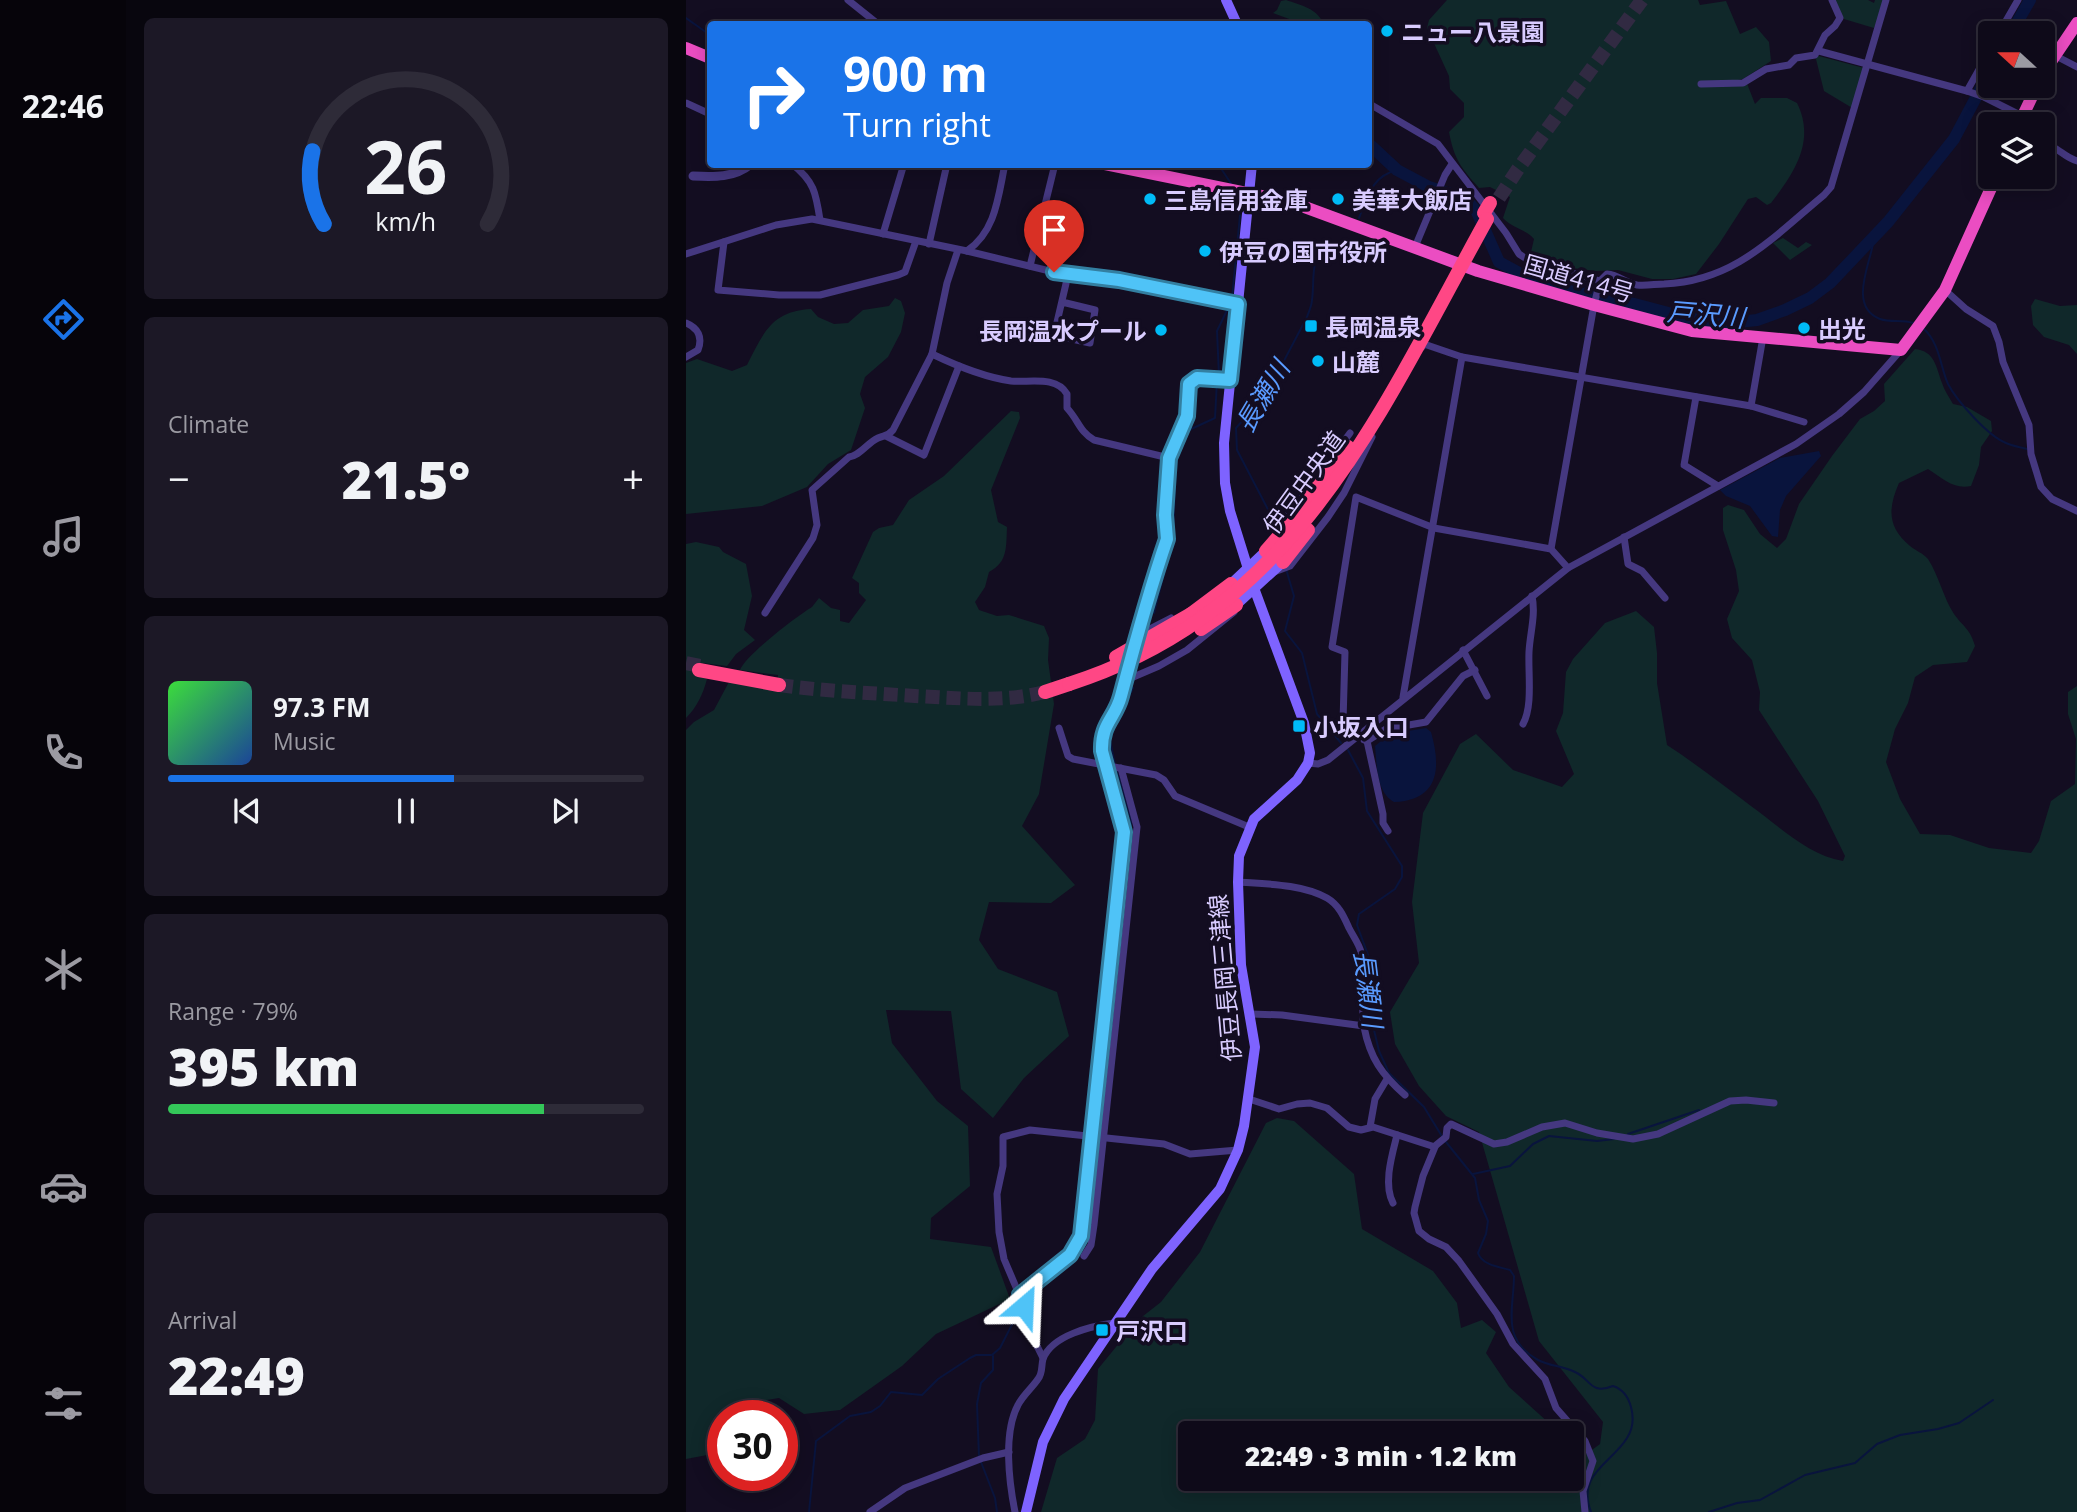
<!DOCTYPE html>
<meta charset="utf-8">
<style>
:root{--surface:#0e0a19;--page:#1c1826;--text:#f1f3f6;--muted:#9b9aa2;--line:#2e2b38;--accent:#1a73e8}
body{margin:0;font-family:"Open Sans","Noto Sans JP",sans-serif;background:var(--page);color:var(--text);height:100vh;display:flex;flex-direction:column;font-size:26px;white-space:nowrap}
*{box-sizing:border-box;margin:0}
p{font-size:23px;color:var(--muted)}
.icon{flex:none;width:38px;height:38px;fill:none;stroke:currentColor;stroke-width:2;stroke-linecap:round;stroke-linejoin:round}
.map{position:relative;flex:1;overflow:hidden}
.side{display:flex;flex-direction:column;gap:18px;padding:18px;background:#08060e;width:560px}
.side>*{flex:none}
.top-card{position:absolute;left:21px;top:21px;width:665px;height:147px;border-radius:7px;box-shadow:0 4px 18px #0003,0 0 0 2px var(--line);background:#1a73e8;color:#fff;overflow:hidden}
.needle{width:46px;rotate:291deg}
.controls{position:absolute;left:1292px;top:21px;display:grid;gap:14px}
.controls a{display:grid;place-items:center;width:77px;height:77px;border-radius:7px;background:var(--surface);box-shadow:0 4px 18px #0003,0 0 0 2px var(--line);font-size:35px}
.speed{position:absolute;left:21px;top:1400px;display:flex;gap:14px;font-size:35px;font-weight:700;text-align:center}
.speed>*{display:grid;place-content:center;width:91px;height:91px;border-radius:50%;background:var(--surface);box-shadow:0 4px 18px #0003,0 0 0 2px var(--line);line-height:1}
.speed .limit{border:10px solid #d22;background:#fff;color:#111}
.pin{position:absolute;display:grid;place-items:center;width:60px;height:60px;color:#fff;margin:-72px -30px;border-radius:50% 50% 50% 0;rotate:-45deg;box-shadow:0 0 7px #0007}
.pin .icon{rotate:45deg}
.me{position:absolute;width:77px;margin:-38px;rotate:26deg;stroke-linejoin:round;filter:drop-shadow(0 0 5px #0008)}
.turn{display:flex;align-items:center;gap:24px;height:147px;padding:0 21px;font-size:32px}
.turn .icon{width:91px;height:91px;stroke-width:2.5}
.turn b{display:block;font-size:49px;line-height:60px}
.big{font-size:52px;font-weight:800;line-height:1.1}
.side .tile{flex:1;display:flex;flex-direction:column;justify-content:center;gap:10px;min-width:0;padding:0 24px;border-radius:10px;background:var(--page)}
.side .dial{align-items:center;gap:0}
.dial svg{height:182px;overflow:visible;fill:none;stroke:var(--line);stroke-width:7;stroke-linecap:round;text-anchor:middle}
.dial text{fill:var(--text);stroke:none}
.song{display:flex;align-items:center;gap:21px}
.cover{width:84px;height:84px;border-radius:10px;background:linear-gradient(135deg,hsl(120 70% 55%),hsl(220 70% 35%))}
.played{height:7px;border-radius:4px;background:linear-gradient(90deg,var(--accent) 60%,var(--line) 60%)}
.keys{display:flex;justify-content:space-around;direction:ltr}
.heat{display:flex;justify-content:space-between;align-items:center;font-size:38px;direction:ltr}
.charge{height:10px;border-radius:5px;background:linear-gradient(90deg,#34c759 79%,var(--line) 0)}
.trip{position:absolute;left:492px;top:1421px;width:406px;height:70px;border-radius:7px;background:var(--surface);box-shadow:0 4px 18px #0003,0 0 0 2px var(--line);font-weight:800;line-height:70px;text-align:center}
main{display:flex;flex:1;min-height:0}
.menu{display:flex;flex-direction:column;width:126px;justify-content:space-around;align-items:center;background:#06040a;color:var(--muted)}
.menu .icon{width:49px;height:49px}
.menu .current{color:var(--accent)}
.menu b{font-size:32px;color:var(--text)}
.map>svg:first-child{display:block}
</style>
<main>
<nav class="menu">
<b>22:46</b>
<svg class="icon current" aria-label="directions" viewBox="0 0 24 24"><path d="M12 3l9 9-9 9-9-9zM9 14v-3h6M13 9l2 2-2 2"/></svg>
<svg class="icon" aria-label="music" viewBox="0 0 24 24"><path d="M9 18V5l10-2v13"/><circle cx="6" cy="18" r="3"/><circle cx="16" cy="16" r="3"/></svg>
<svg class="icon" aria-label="phone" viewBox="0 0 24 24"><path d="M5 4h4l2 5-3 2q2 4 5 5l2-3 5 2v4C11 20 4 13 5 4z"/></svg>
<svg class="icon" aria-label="climate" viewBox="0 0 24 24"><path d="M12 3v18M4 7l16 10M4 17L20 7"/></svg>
<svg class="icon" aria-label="car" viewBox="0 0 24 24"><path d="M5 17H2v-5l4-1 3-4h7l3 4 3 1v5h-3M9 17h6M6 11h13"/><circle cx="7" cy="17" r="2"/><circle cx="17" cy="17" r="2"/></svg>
<svg class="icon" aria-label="filters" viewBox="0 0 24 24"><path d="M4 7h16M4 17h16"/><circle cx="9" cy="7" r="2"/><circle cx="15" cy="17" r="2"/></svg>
</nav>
<section class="side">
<div class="tile dial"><svg viewBox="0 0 100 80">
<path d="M14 69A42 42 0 1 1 86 69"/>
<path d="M14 69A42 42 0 0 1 9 37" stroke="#1a73e8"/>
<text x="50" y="56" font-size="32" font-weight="700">26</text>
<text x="50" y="72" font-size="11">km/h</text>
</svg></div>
<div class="tile"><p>Climate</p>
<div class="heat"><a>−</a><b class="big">21.5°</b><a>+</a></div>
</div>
<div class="tile">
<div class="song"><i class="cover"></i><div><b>97.3 FM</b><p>Music</p></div></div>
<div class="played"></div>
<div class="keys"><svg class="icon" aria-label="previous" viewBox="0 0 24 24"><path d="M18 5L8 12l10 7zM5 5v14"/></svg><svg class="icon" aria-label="pause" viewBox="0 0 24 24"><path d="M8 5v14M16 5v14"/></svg><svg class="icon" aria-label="next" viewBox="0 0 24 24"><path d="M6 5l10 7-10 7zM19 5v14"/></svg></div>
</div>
<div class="tile"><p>Range · 79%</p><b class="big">395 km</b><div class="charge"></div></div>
<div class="tile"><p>Arrival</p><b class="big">22:49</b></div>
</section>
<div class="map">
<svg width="1391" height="1512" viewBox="0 0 1391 1512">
<rect width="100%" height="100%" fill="#130d21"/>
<!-- green -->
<g fill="#10282a">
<path d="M600,0C614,5 633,9 637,24L614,23L587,13L591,10L595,1Z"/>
<path d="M761,0H1012L1014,5L1040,1L1054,34L1070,27L1083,42L1085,61L1057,79L1047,81H1060L1069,104L1075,98H1101L1111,103C1130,141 1108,173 1085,203L1081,205L1070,197L1062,199L1033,244L1010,274L987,279H966L932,270L910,271L886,268L846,259L845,252L848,239C839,229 826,228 817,218L824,197L804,187L793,188C775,168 768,159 763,132L778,117V103L764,89L763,76L741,28L743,20Z"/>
<path d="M1146,0H1182L1188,3L1189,0H1199L1188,28L1158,19Z"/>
<path d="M1129,55L1178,68L1168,109L1138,91Z"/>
<path d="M1097,238L1112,248L1120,242L1126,245L1104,260L1087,243Z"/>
<path d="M209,298L215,301L219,313L215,332L202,357L179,377L174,394L179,408L165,450L142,464L121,487L76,506L0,514V363L11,359L46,371L61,365C77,334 85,311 125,309L132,317L148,324L162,323L177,310L203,306Z"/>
<path d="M1349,299L1374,306L1391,305V354L1383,345L1358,337L1347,325L1345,306Z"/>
<path d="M1229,349C1249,351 1250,367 1256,383C1258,390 1263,397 1267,404L1281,407L1305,421L1306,431L1295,447L1293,465L1285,486C1268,490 1256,478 1242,469L1213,483C1202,508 1201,527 1224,546C1230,551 1237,553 1242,559C1253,576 1257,597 1268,614C1277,627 1284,628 1289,646L1281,662L1247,665L1229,677L1222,703L1209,729L1200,762L1214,799L1234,834L1264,835L1303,848L1345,853L1353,841L1365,801L1389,784L1390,739L1382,714V692L1391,686V1512H355L371,1458L399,1439L409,1420L412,1369L452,1320L475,1302L514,1252L580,1123L591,1118L608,1121L668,1174L676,1229L747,1271L771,1303L775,1328L796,1320L810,1332L800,1353L823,1387L874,1433H504V1479H886V1444L899,1455L914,1444L917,1422L853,1341L793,1132L760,1116L733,1086L709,1044L704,1012L733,963L726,902L737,813L774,744L790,734L827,770L876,787L888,774L870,731L877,713L880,672L887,659L919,623L950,611L968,627L971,653V683L981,745C1010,764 1037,785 1065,806C1093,826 1122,855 1157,861L1159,856L1132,801L1073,710L1074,692L1066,660L1046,638L1041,619L1053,591L1050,570L1037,530V508L1042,505L1058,510L1074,534L1091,548L1100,539L1113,504L1146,456L1174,419L1188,411L1199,401L1198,384Z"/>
<path d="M325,411L333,412L334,418L305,490L312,522L321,527C320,547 322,562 303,572L299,587L289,602L293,610L311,616L323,615L358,626L363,638L362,660L368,704L353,794L336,826L389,885L365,903L303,902L293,940L312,969L371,992L383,1036L338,1078L307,1118L275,1089L265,1011L200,1010L206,1043L251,1101L282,1126L284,1186L245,1218L244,1239L305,1247L324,1299L250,1334L216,1366L154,1410L118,1414L93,1398L69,1402V1416H37V1452L0,1459V730L8,722L28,710L44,680L91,688L92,675L54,670C60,655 111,616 126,607L133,598L145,608L154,610V621L163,623L180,600L173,593V583L166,578L187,532L193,528L207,525L223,500L258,476Z"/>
<path d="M10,542L33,547L37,552L60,564L66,596L58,630L69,640L50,654L41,666L17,663L14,677L21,679C17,694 11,707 0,718V544Z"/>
</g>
<!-- water -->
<g fill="#09143d">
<path d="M1133,451L1135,456L1100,496L1094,510L1092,537L1086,536L1064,506L1040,496L1034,490L1094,458Z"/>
<path d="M740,728L745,732C755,767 754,800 708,802C690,792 691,765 689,746L704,734Z"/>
</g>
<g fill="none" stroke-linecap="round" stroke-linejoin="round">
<!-- stream -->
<g stroke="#09143d" stroke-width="2">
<path d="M0,18L24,35"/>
<path d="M532,164L546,185"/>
<path d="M673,218C682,196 686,176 711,170"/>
<path d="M1188,237C1187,259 1160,306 1194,319C1205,323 1216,319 1227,323"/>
<path d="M546,299L554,215L550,197"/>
<path d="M1238,329C1254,344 1254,366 1262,384C1271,401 1302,436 1320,443C1326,446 1334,447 1341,449"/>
<path d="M533,376L531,331L544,304"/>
<path d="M593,523L588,521L551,450L550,428L559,418L571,412L621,317C623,311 626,305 626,300C629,280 623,259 641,245"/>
<path d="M600,569L608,596L599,631L616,653L631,714L655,743"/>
<path d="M468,613L487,538L490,459L503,430L529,418L531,381"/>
<path d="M662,750L677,778L681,811L716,866V877L709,889L673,914L671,925L685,963L684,1013L693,1051L703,1073L738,1107L757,1138"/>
<path d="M429,765L424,740V732L447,688"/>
<path d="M942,1134L1013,1110"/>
<path d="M412,1136L445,833V819L431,771"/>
<path d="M760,1142L789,1178L793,1200L802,1221L800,1234L792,1253C796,1265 813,1267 824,1270L828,1276C828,1309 814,1339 852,1360C863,1366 877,1366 889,1372C905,1379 904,1395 927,1386C946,1392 952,1421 941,1438C926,1463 890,1474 905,1512"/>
<path d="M787,1174L824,1166L847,1144L863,1136L911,1141L928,1139"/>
<path d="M339,1300C359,1276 390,1268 401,1237L411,1141"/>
<path d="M306,1355L314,1348L336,1305"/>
<path d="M293,1457L291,1404L295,1383L307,1370V1356"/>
<path d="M295,1462L309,1498L311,1512"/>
<path d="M123,1512L130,1441L164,1416L185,1412L194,1406L205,1392L236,1395L252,1379L284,1358L290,1355H305"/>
<path d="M1023,1512L1051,1503L1074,1500L1119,1475L1169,1463L1191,1444L1214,1435L1252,1429L1273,1423L1307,1400"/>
</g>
<!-- river -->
<g stroke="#09143d" stroke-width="12">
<path d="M1325,33L1344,0"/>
<path d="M682,143L711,170L743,187L777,198L784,204L791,212L813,262L835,274L990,315L1025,322L1043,323L1071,320L1099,310L1124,298L1144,283L1202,222L1268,139L1304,71"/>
</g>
<!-- motorway-tunnel -->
<g stroke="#312a42" stroke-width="14" stroke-dasharray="14 7" stroke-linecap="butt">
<path d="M813,198L832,169L956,0"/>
<path d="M0,663L14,666"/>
<path d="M93,685C138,691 184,693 229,696C273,698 316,703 359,692"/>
</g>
<!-- minor -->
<g stroke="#453880" stroke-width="7">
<path d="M162,0L192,24"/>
<path d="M1313,33L1332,0"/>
<path d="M1133,51L1281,91L1298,97L1336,116"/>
<path d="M1368,55L1391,67"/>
<path d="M1015,84L1057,83L1080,69L1103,65L1110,58L1129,55L1139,35L1149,26L1154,18L1146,0"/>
<path d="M1281,91L1304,50"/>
<path d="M0,103L24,114"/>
<path d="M682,103L752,144L820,233L833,254L842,260L914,281"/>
<path d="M1356,144C1371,145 1377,157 1391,161"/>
<path d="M106,164C128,181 130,193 134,220"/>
<path d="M197,234L218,164"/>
<path d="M38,242L32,290L93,295H134L212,275L219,272L230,241"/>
<path d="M243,244L261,164"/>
<path d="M729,247L759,175L766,164"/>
<path d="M281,251C310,231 312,197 319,164"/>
<path d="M0,254L90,225L126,219L281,251L368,272L433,280L552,304"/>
<path d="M344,266L369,164"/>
<path d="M1259,290L1280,309L1307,326L1313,342L1317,362L1343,425L1345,454L1355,487L1366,499L1391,511"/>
<path d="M376,302L409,310L404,343L368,335L382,275"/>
<path d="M0,323C12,328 17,337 12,350L0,357"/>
<path d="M736,347L738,344L776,357"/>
<path d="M246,354C271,366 297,377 325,381C342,383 370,375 381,394V408C393,421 393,431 408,440L483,458"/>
<path d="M1010,397L998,465L1032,486"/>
<path d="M1065,406L1118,422"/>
<path d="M200,436L238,455L273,366"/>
<path d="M653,448L664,433"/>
<path d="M591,528L616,497"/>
<path d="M938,537L942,564L956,571L979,598"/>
<path d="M865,549L908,305L914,281L921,274C933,275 940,283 951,285C960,286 970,284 978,284C1049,281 1087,237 1138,195L1145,187L1200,0"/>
<path d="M588,572L604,566L642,517L658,493L686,437"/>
<path d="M79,613L127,538L131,525L126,490L163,457C174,456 181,443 192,438C199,435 202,436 207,430L246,354L261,283L272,250"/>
<path d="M452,635L485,618"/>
<path d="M449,644L481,539L479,515L483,458L501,416L504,384L511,378L544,380"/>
<path d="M777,650L801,696"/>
<path d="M438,681L473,666L501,650L548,612"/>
<path d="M717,697L776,357L1065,406L1077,337"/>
<path d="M837,724C847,706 842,674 843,652C844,633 850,615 846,596"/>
<path d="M373,728L382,756L387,759L470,775L478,780L489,796L563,827"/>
<path d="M670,737L657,722L659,652L646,647L670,497L748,528L865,549L882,568"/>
<path d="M678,740L681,741L697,814V823L702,831"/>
<path d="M681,741L700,729L740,722L777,676L789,670"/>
<path d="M622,763L632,764L642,760L882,568L1110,444L1153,414L1178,392L1215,350"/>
<path d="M552,882C580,884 616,884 641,898C653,905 658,917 663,928C667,936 673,944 675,952C681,977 674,1003 678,1027C684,1058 696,1075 719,1095"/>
<path d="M565,1014L596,1015L678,1026"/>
<path d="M563,1099L593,1109L611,1104L624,1103L641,1108L663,1127L675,1130L687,1127L749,1147L737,1176L729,1207L728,1213L733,1231L743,1239L760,1247L773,1261L811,1314L827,1344L859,1379L870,1408L899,1441L907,1461L897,1491L899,1512"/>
<path d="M684,1127L689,1099L701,1079"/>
<path d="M749,1146L760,1137L761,1128L765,1124L808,1144L821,1142L856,1127L879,1123L911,1133L947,1139L972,1134L1044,1101L1060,1100L1088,1103"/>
<path d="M707,1203C697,1184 706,1155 711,1135"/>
<path d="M398,1256L405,1245L408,1225L451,827L435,768"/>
<path d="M334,1295C354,1275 385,1263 395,1236L438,832L417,751C415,726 428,720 435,698C439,685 441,672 445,659"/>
<path d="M357,1358L342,1328L338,1306L318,1259L313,1232L311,1194L317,1166V1137L344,1130L478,1144L504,1154L552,1150"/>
<path d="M184,1512L219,1488L297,1458L323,1452"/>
<path d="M329,1512C323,1482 317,1433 332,1405C337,1395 346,1388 352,1379C357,1373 355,1366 357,1359C366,1335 406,1326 428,1323"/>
</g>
<!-- tertiary -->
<path stroke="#453880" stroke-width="9" d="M7,176C28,177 48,178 65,164"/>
<!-- secondary -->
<g stroke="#7e63ff" stroke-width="10">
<path d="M540,0L551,24"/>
<path d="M545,584L580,551"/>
<path d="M550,605L597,562"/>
<path d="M340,1512L357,1442L378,1399L466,1269L534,1189L552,1150L558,1126L569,1047L555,965L552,882L553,856L568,819L611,780L622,763L624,753L618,723L568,588L544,511L539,483L538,443L566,164"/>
</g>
<!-- trunk -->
<g stroke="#eb4dc2" stroke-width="12">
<path d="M0,48L24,58"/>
<path d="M1356,75L1391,23"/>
<path d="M1333,124L1351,86"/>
<path d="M419,164L605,202L792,271L908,305L1006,331L1215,350L1259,290L1310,177"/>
</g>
<!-- motorway -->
<g stroke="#ff4785" stroke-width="14">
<path d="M580,551L608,519"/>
<path d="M597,562L622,530"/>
<path d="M505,614L545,584"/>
<path d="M515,629L550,605"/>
<path d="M13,670L93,685"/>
<path d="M359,692L383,684"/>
</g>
<!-- motorway-bridge -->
<g stroke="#ff4785" stroke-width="14">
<path d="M798,213L804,203"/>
<path d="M608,519L662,447"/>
<path d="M430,657L505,614"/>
<path d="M383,684C612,611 694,412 801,219"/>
</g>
</g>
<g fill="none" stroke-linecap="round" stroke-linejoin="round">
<!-- route casing -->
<g stroke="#337fa1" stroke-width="18">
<path id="route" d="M338,1306L334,1295L384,1255L395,1236L438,832L416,751C415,723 429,719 435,696C449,643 463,591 481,539L479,515L483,458L501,416L503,384L511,378L544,380L552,304L433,280L368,272"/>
</g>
<!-- route -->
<use href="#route" stroke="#4fc3f7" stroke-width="12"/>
</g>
<!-- markers -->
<g fill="#00bbf7" stroke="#130d21" stroke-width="2.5">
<circle cx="701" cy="31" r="7"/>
<circle cx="464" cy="199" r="7"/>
<circle cx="652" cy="199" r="7"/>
<circle cx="519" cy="251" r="7"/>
<rect x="618" y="319" width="14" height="14" rx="3.5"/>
<circle cx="1118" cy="328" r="7"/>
<circle cx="475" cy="330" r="7"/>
<circle cx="632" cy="361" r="7"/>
<rect x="606" y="719" width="14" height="14" rx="3.5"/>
<rect x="409" y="1323" width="14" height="14" rx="3.5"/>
</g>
<g text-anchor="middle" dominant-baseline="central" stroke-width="7" stroke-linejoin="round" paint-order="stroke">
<!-- poi labels -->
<g font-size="24" font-weight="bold" fill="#d9ccff" stroke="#130d21" text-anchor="start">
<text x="715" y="31">ニュー八景園</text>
<text x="478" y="199">三島信用金庫</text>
<text x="666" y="199">美華大飯店</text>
<text x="533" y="251">伊豆の国市役所</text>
<text x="639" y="326">長岡温泉</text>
<text x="1132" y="328">出光</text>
<text x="461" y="330" text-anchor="end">長岡温水プール</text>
<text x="646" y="361">山麓</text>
<text x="627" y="726">小坂入口</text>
<text x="430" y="1330">戸沢口</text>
</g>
<!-- street labels -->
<g font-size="24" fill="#d9ccff" stroke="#130d21">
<text transform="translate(893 278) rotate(16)">国道414号</text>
<text transform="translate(617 482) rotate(-54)">伊豆中央道</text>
<text transform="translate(538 978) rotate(-95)">伊豆長岡三津線</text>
</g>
<!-- water labels -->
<g font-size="26" font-style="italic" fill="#5a9bff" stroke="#130d21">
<text transform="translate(1020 314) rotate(5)">戸沢川</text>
<text transform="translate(576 396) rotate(-59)">長瀬川</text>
<text transform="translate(683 989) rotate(83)">長瀬川</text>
</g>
</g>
</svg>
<div class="controls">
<a><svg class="needle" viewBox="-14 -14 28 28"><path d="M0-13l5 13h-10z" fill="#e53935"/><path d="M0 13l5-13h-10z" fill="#9b9aa2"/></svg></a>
<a><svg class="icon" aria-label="layers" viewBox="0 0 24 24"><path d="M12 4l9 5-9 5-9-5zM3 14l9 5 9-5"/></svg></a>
</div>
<div class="speed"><div class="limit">30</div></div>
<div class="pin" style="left:368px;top:272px;background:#d93025"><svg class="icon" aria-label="arrive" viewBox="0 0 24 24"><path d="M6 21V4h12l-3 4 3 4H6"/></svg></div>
<svg class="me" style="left:338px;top:1306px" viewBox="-20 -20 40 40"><path d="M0-17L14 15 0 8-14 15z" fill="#4fc3f7" stroke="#fff" stroke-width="4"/></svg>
<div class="trip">22:49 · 3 min · 1.2 km</div>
<div class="top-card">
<div class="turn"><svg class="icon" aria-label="right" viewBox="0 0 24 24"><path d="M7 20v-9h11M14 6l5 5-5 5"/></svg><div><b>900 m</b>Turn right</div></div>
</div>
</div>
</main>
